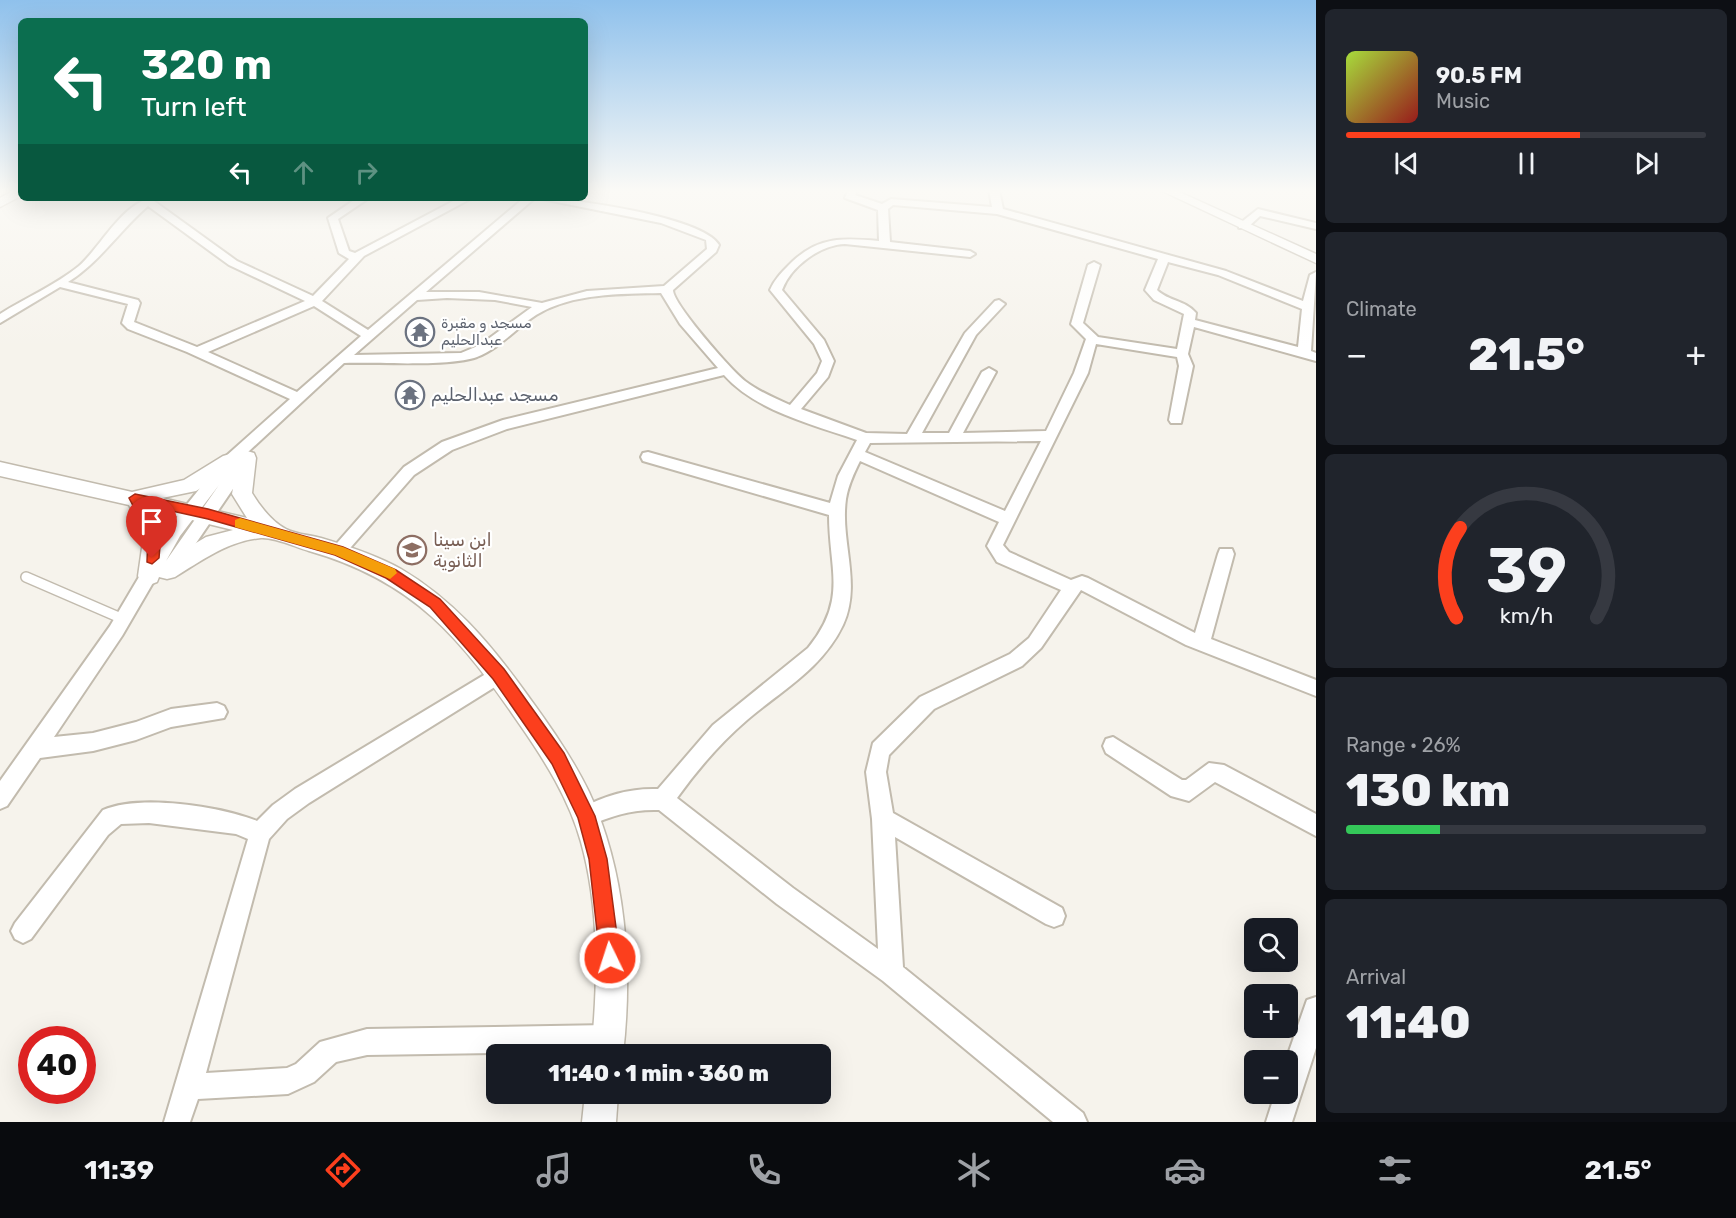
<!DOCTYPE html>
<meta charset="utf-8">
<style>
:root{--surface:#171b24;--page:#20242c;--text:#f1f3f6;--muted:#9ea1a6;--line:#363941;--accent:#fc3f1d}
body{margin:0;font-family:Rubik,Vazirmatn,sans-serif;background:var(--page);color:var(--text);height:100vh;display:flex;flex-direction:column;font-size:22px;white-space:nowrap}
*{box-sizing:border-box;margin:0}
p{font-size:20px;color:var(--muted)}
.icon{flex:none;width:33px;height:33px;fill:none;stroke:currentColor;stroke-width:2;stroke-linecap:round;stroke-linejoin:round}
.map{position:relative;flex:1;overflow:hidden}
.details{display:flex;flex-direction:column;gap:9px;padding:9px;background:#0d0f14;width:420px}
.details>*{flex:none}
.banner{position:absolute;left:18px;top:18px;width:570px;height:183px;border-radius:9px;box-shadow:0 6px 24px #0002;background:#0b6e4f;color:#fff;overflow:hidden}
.fabs{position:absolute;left:1244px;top:918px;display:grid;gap:12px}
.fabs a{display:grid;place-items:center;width:54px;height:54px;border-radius:9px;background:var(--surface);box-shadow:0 6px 24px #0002;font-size:30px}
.speed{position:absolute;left:18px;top:1026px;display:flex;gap:12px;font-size:30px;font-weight:700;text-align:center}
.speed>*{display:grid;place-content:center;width:78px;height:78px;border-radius:50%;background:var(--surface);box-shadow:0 6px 24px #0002;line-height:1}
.speed .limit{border:9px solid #d22;background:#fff;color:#111}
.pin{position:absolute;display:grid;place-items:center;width:51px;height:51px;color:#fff;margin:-62px -26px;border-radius:50% 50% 50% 0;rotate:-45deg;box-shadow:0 0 6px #0007}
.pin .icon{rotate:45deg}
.me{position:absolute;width:66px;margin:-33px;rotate:356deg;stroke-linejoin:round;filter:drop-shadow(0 0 4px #0008)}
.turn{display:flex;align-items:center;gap:21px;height:126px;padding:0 24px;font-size:27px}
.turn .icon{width:78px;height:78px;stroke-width:2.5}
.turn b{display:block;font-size:42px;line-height:51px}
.lanes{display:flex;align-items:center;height:57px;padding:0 24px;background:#0003;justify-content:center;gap:30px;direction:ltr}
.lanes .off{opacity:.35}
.big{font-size:45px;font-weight:800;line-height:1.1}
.details .card{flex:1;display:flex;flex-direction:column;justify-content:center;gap:9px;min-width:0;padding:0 21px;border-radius:9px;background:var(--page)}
.details .dial{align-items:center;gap:0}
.dial svg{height:156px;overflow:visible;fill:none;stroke:var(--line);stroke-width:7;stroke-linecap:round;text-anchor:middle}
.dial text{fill:var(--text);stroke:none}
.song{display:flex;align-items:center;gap:18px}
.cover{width:72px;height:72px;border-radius:9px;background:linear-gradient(135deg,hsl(80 70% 55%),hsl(0 70% 35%))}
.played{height:6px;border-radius:3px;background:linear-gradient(90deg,var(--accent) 65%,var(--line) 65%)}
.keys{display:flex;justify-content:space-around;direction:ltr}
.heat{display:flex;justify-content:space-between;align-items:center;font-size:33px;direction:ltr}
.charge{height:9px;border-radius:4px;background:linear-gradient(90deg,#34c759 26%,var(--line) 0)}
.trip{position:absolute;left:486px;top:1044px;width:345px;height:60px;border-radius:9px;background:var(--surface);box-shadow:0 6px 24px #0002;font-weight:800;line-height:60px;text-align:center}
.menu{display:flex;height:96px;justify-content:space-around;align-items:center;background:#090b0e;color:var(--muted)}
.menu .icon{width:42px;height:42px}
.menu .active{color:var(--accent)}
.menu b{font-size:27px;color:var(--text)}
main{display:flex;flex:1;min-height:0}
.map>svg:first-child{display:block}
</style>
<main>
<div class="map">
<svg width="1316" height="1122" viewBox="0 0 1316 1122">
<rect width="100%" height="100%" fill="#f6f3ec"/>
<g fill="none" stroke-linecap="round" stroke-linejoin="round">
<!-- service casing -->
<g stroke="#c2bbae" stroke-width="12">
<path id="service" d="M26,577L123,619"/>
</g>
<!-- minor casing -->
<g stroke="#c2bbae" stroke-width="4">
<g id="minor">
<path d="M848,190H858L855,195L882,204L891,199L992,207L989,190H999L1003,209L1226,271L1303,301L1310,275L1316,272L1311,351L1316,353V361L1194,327L1188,354L1193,366L1181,423H1171L1169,420L1179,366L1177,357L1096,344L1088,373L1003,545L1009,552L1071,580L1082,576L1088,578L1195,633L1218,554L1220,549H1232L1234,554L1211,639L1316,680V696L1186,645L1081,590L1041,648L1022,666L934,709L889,755L886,772L893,813L1062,908L1065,916L1062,924L1054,927L1046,924L895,837L903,967L1083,1113L1087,1122H1053L883,981L777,904L659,810C631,809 611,816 586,827L579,823L575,816L579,809C605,796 628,788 658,789L713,725L808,648C848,599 829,570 829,515L643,461L641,457L643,453L648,452L830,503L838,476L857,440C812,424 756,411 724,375L507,429L452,450L414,475L344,555H332L330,551L404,467L442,442L503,420L718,368L680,324L661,293C620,294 572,293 536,315C516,328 500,348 477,357C448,367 378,362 344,363L248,452L254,457L252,461L175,574H163L161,569L122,636L54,737L93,733L136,722L171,709L217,703L224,706L227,712L224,718L171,727L136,740L93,751L40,758L7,806L0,809V781L110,626L168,528L225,457L290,399L187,352L128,329L122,323L128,304L60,287L0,323V314C25,298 56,285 79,266C101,247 125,198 156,198L154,201L237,261L313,296L349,259L339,253L328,218L357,198H369L338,219L349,251L355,253L459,198H472L364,256L322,301L368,330L524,198H535L426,292H479L542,303L587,291L664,286L707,249L706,240L661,223L537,198C571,198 703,217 719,245L716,252L673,290C673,304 731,370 745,381C758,391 774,398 790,405L817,373L822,361L814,344L770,290C775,278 784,270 793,261C820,236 845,238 879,241L878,210L845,198ZM893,205L997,214L1158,259L1145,290L1154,300L1184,314L1177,349L1098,337L1083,323L1100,265L1094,262L1088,265L1071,324L1086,339L1074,373L1046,431L963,433L996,372L989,368L982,372L949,433H922L976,335L1005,304L999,300L995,301L965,333L907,434L866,433L801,409L828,377L834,361L824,340L782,290C791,266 820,245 845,244L970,257L975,254L970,251L890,242L888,209ZM148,206L229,265L305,301L197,347L134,322L140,303L138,300L68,282C99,263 120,230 148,206ZM1168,262L1218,275L1302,309L1298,347L1195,320L1196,313C1185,300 1168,301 1157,290ZM447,298L495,300L532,307L480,345L461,353L354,355L417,300ZM314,306L361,336L297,392L208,352ZM1041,441L1005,511L865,452L870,443ZM860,461L999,522L987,546L997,562L1061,590L1029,638L1010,654L920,697L873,743L866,772L872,819L878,949L793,888L677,798C698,769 720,743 747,720C782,690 822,669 843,625C862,584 840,542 846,499C848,486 854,473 860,461ZM219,485L166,561L180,536Z"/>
<path d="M1258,209L1316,223V229L1260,216L1247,228H1239V224Z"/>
<path d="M499,666L506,668L508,674L506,680L309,803L287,819L269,839L206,1073L287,1068L296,1064L320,1042L367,1029L608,1025L617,1029L621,1038L617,1047L608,1051L367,1055L336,1062L314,1082L288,1094L198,1099L190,1122H164L248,839L236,834L149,823L121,824L108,835L31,939L23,943L15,939L11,931L15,923L103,810C140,794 220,806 257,821L273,805L295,789Z"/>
<path d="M1113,737L1182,780H1186L1209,763L1224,765L1316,814V836L1215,782L1189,801L1171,796L1106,753L1103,746L1106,739Z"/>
<path d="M1316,997V1048L1292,1122H1266L1275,1094H1287L1286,1060L1307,1000Z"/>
</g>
</g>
<!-- tertiary casing -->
<g stroke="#c2bbae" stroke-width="3">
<g id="tertiary">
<path d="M14,190H21V196L0,207V198Z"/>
<path d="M1160,190H1175L1316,254V263Z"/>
<path d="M247,451L254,453L256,458L252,493C260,506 272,522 286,529C295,534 310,535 321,538C348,546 376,555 401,569C452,599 489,642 523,689C547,722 571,755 589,792C626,871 633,968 623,1054H591C598,984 600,910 581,842C569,799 545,761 520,725C461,638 414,581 309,551C295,547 275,537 261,538C228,541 201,561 175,577L167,579L159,577L157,582L149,585L141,582L138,576L144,534L129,505L0,476V462L132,492L184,480L223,456L230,454L238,458L240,453ZM237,466L232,494L247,518L162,498L196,491ZM151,510L233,530L206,537L161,564L164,534Z"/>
<path d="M585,1094H618L616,1122H582Z"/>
</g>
</g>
<!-- service -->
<use href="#service" stroke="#fff" stroke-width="9"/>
<!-- minor -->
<use href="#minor" fill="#fff" fill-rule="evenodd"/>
<!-- tertiary -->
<use href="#tertiary" fill="#fff" fill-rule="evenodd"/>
</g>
<!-- sky -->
<linearGradient id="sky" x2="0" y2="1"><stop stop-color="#8fc1ec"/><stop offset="0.55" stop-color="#fbfaf6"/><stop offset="1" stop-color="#fbfaf6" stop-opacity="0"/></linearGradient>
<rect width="1316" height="347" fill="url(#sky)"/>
<!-- route -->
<path fill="#fc3f1d" stroke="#a42913" stroke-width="1.5" d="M135,494L208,509L343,547L396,570L440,599L504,669L564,753L595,816L607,859L620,958L617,965L610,968L603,965L600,958L589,859L578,818L552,764L493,679L430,607L386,578L335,555L208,519L145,505L161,534L159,558L152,564L147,562L148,534L129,498Z"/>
<!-- slow -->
<path fill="#f59e0b" d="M240,518L343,547L395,569L397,573L390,579L335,555L235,527V520Z"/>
<!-- icons -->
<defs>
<g id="temple-ring" transform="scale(1.5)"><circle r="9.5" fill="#fff" stroke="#6b7280" stroke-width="1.5"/><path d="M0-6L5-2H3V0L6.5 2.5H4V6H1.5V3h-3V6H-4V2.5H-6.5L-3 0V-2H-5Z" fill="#6b7280"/></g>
<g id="school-ring" transform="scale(1.5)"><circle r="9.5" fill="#fff" stroke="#8d6e63" stroke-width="1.5"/><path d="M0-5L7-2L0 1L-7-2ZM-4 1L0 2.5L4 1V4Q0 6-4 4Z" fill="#8d6e63"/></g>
</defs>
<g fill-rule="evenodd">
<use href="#temple-ring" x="420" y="332"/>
<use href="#temple-ring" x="410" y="395"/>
<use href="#school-ring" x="412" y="550"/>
</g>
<g text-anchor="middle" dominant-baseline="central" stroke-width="4.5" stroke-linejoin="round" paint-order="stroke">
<!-- far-worship labels -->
<g font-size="15" fill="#5b616d" stroke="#fff" text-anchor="start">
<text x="441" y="323">مسجد و مقبرة<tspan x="441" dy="17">عبدالحليم</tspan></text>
</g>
<!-- worship labels -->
<g font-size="18" fill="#5b616d" stroke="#fff" text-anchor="start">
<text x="431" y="395">مسجد عبدالحليم</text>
</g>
<!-- education labels -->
<g font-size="18" fill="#785e54" stroke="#fff" text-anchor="start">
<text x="433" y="540">ابن سينا<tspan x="433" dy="21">الثانوية</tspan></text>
</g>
</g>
</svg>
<div class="fabs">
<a><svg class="icon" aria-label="search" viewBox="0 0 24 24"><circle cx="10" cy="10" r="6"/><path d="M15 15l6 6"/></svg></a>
<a>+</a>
<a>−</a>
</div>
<div class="speed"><div class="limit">40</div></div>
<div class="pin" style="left:152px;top:558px;background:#d93025"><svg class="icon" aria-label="arrive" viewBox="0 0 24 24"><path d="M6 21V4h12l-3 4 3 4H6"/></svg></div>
<svg class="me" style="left:610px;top:958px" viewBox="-20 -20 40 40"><circle r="17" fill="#fc3f1d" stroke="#fff" stroke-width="3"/><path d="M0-11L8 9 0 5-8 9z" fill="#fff"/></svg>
<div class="trip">11:40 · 1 min · 360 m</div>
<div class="banner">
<div class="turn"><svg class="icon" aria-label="left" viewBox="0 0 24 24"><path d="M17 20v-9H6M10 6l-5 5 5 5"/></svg><div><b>320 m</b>Turn left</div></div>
<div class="lanes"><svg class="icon" aria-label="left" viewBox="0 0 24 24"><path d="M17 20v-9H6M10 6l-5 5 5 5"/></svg><svg class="icon off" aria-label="ahead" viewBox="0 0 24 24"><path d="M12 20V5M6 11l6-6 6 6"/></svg><svg class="icon off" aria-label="right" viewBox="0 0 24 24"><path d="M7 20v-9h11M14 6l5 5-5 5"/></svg></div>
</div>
</div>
<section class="details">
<div class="card">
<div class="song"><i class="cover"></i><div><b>90.5 FM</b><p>Music</p></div></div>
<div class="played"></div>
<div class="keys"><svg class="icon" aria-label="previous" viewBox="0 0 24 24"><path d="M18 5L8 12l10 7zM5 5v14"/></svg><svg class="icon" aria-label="pause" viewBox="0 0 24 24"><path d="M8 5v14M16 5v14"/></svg><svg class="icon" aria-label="next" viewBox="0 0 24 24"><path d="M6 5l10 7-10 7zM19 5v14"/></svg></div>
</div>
<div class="card"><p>Climate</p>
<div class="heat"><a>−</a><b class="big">21.5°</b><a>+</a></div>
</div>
<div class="card dial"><svg viewBox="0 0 100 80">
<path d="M14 69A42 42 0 1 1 86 69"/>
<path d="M14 69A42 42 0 0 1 16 23" stroke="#fc3f1d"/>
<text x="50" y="56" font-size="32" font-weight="700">39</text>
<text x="50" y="72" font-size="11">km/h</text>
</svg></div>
<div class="card"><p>Range · 26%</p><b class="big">130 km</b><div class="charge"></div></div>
<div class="card"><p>Arrival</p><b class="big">11:40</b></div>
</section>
</main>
<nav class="menu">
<b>11:39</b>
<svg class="icon active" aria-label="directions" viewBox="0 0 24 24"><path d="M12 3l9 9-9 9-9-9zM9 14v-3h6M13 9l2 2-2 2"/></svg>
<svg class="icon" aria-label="music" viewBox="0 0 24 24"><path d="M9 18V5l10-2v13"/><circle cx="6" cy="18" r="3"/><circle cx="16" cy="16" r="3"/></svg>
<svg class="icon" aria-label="phone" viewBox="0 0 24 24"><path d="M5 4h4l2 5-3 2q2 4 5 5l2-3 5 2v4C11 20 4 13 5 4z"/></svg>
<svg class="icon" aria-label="climate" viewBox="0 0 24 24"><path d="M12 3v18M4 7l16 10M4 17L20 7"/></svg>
<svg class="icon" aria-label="car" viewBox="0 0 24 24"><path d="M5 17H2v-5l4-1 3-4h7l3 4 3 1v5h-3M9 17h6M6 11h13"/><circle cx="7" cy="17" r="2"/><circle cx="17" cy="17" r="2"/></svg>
<svg class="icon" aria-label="filters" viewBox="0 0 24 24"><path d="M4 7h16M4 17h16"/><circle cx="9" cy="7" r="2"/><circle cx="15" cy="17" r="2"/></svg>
<b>21.5°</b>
</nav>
